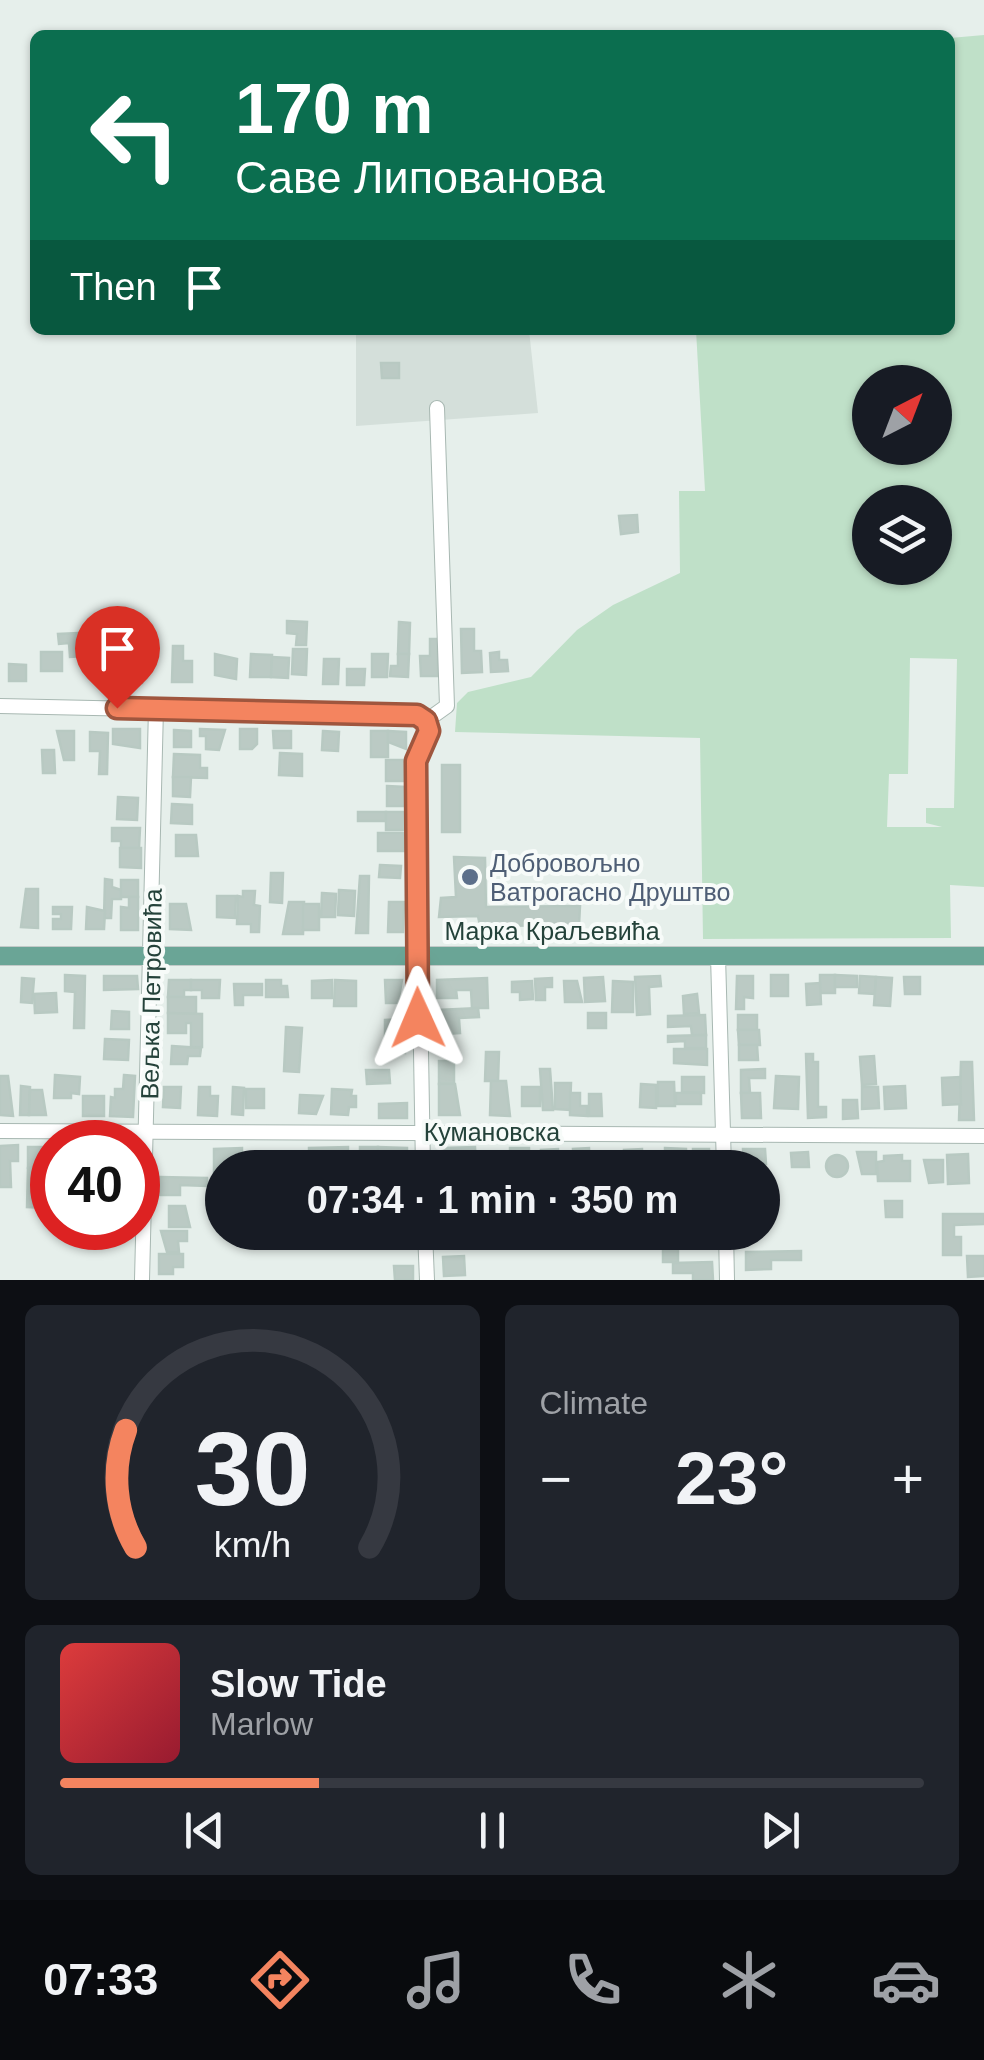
<!DOCTYPE html>
<meta charset="utf-8">
<style>
:root{--surface:#171b24;--page:#20242c;--text:#f1f3f6;--muted:#9ea1a6;--line:#363941;--accent:#f4845f}
body{margin:0;font-family:Arial,sans-serif;background:var(--page);color:var(--text);height:100vh;display:flex;flex-direction:column;font-size:38px;white-space:nowrap}
*{box-sizing:border-box;margin:0}
p{font-size:32px;color:var(--muted)}
.icon{flex:none;width:55px;height:55px;fill:none;stroke:currentColor;stroke-width:2;stroke-linecap:round;stroke-linejoin:round}
.map{position:relative;height:1280px;overflow:hidden}
.sheet{display:flex;flex-direction:column;gap:25px;padding:25px;background:#0d0f14;flex:1}
.sheet>*{flex:none}
.hud{position:absolute;left:30px;top:30px;width:925px;height:305px;border-radius:15px;box-shadow:0 2px 8px #0004;background:#0b6e4f;color:#fff;overflow:hidden}
.needle{width:65px;rotate:42deg}
.fabs{position:absolute;left:852px;top:365px;display:grid;gap:20px}
.fabs a{display:grid;place-items:center;width:100px;height:100px;border-radius:50%;background:var(--surface);box-shadow:0 2px 8px #0004;font-size:50px}
.speed{position:absolute;left:30px;top:1120px;display:flex;gap:20px;font-size:50px;font-weight:700;text-align:center}
.speed>*{display:grid;place-content:center;width:130px;height:130px;border-radius:50%;background:var(--surface);box-shadow:0 2px 8px #0004;line-height:1}
.speed .limit{border:15px solid #d22;background:#fff;color:#111}
.pin{position:absolute;display:grid;place-items:center;width:85px;height:85px;color:#fff;margin:-102px -42px;border-radius:50% 50% 50% 0;rotate:-45deg;box-shadow:0 0 10px #0007}
.pin .icon{rotate:45deg}
.me{position:absolute;width:110px;margin:-55px;rotate:359deg;stroke-linejoin:round;filter:drop-shadow(0 0 8px #0008)}
.turn{display:flex;align-items:center;gap:35px;height:210px;padding:0 40px;font-size:45px}
.turn .icon{width:130px;height:130px;stroke-width:2.5}
.turn b{display:block;font-size:70px;line-height:85px}
.then{display:flex;align-items:center;height:95px;padding:0 40px;background:#0003;gap:20px;font-size:38px}
.big{font-size:75px;font-weight:700;line-height:1.1}
.sheet .tile{flex:1;display:flex;flex-direction:column;justify-content:center;gap:15px;min-width:0;padding:0 35px;border-radius:15px;background:var(--page)}
.sheet .dial{align-items:center;gap:0}
.dial svg{height:260px;overflow:visible;fill:none;stroke:var(--line);stroke-width:7;stroke-linecap:round;text-anchor:middle}
.dial text{fill:var(--text);stroke:none}
.song{display:flex;align-items:center;gap:30px}
.cover{width:120px;height:120px;border-radius:15px;background:linear-gradient(135deg,hsl(0 70% 55%),hsl(350 70% 35%))}
.played{height:10px;border-radius:5px;background:linear-gradient(90deg,var(--accent) 30%,var(--line) 30%)}
.keys{display:flex;justify-content:space-around;direction:ltr}
.heat{display:flex;justify-content:space-between;align-items:center;font-size:55px;direction:ltr}
.sheet .tiles{flex:1;display:grid;gap:25px;grid-template-columns:1fr 1fr}
.tile:last-child{grid-column:span 2}
.trip{position:absolute;left:205px;top:1150px;width:575px;height:100px;border-radius:50px;background:var(--surface);box-shadow:0 2px 8px #0004;font-weight:700;line-height:100px;text-align:center}
.tabs{display:flex;height:160px;justify-content:space-around;align-items:center;background:#090b0e;color:var(--muted)}
.tabs .icon{width:70px;height:70px}
.tabs .active{color:var(--accent)}
.tabs b{font-size:45px;color:var(--text)}
.map>svg:first-child{display:block}
</style>
<div class="map">
<svg width="984" height="1280" viewBox="0 0 984 1280">
<rect width="100%" height="100%" fill="#e6efeb"/>
<!-- built -->
<path fill="#d4dfda" d="M356,330H529L538,413L356,426Z"/>
<!-- green -->
<path fill="#bfe0c8" fill-rule="evenodd" d="M984,35V887L950,885L951,938L703,939L700,738L455,732L457,703L468,692L531,677L577,630L613,605L680,573L679,491H705L696,330H950V38ZM870,382H935V448H870ZM935,502V568H870V502ZM910,658L957,659L954,808H926V823L942,827H887L889,774H908Z"/>
<!-- building -->
<g fill="#bbcac4" stroke="#b8c9c2" stroke-width="2.5">
<path d="M381,363H399V378H382Z"/>
<path d="M637,515L638,532L621,534L619,516Z"/>
<path d="M287,621L307,622L306,645H296L297,634L287,633Z"/>
<path d="M399,622L410,623L409,654H398Z"/>
<path d="M461,629H474V651H481L482,672L462,673Z"/>
<path d="M100,632V641H84L85,656L70,657L69,643L59,644L58,634Z"/>
<path d="M134,639L142,640V683L127,682V671H134Z"/>
<path d="M430,639H437L438,676H421L420,656H430Z"/>
<path d="M173,646H183V661H192V682H172Z"/>
<path d="M293,649H307L306,675L292,674Z"/>
<rect x="41" y="652" width="21" height="19"/>
<path d="M499,652V660H507L508,671L491,672L490,653Z"/>
<path d="M215,654L237,659L236,679L215,675Z"/>
<path d="M251,654L272,655L271,677H250Z"/>
<path d="M372,654H388L387,677H372Z"/>
<path d="M398,654H409L408,677L390,676L391,666H398Z"/>
<rect x="97" y="657" width="18" height="19"/>
<path d="M272,657L289,658L288,678L271,677Z"/>
<path d="M324,659H339L338,684H323Z"/>
<path d="M9,664L26,665V681H9Z"/>
<path d="M347,669H365L364,685H347Z"/>
<path d="M113,729H140V748L113,744Z"/>
<path d="M200,729L225,730L219,750L206,749V736H200Z"/>
<path d="M240,729H257V744L252,749H240Z"/>
<path d="M174,730L191,731V747H174Z"/>
<path d="M57,731H74V760H64Z"/>
<path d="M273,731H291V748H274Z"/>
<path d="M323,731L339,732L338,751L322,750Z"/>
<rect x="371" y="731" width="17" height="26"/>
<path d="M388,731L406,732V749L388,742Z"/>
<path d="M90,732L108,733L107,774H99L100,751H90Z"/>
<path d="M42,750H54L55,773H43Z"/>
<path d="M280,753L302,754V776L279,775Z"/>
<path d="M174,754L200,755V768H207V778L173,777Z"/>
<rect x="386" y="760" width="21" height="21"/>
<rect x="442" y="765" width="18" height="67"/>
<path d="M173,777H191L190,797L173,796Z"/>
<path d="M387,786L406,787V806H387Z"/>
<path d="M118,797L138,798L137,820L117,819Z"/>
<path d="M172,804L192,805V824L171,823Z"/>
<rect x="358" y="812" width="28" height="9"/>
<rect x="386" y="812" width="19" height="18"/>
<path d="M112,828H140L139,848H121V841H112Z"/>
<rect x="378" y="833" width="26" height="18"/>
<path d="M176,835H196L198,856H176Z"/>
<path d="M120,848H141V868L120,867Z"/>
<path d="M454,857L485,858L486,907L580,906L579,925L480,926L478,916L439,917L441,898L456,897Z"/>
<path d="M380,865L401,866L400,878L379,877Z"/>
<path d="M271,873H283L282,903L270,902Z"/>
<path d="M360,876H369L368,933H356Z"/>
<path d="M105,879L112,880V887L121,890V899H112L111,918H104Z"/>
<rect x="121" y="880" width="17" height="17"/>
<path d="M26,889H38V928L21,927Z"/>
<path d="M339,890L355,891L354,916L338,915Z"/>
<path d="M243,891H255L254,905L260,906L259,932H251V924H237L238,896L243,897Z"/>
<path d="M322,893L336,894L335,917H321Z"/>
<path d="M217,896H236L235,918L217,917Z"/>
<path d="M129,897H138V930H121V907L129,908Z"/>
<path d="M289,902H304L303,934H283Z"/>
<path d="M389,902H404L403,932H388Z"/>
<path d="M170,904H186L191,930L170,929Z"/>
<rect x="303" y="904" width="16" height="26"/>
<path d="M53,907H72L71,929H53V919H61V914H53Z"/>
<path d="M87,907L105,911L104,929H86Z"/>
<path d="M65,975L85,976L84,1028H74L75,992L65,991Z"/>
<rect x="771" y="975" width="17" height="21"/>
<rect x="820" y="975" width="15" height="18"/>
<path d="M835,975L857,976V987H835Z"/>
<path d="M104,976H137L138,989L104,990Z"/>
<path d="M660,976L661,986L649,987L650,1014L637,1015L635,977Z"/>
<path d="M737,976H753V998L744,997V1009H736Z"/>
<path d="M860,976L876,977L875,994L859,993Z"/>
<path d="M603,977L605,1001L585,1002L584,978Z"/>
<path d="M876,977L892,978L890,1006L874,1005Z"/>
<path d="M904,977H920V994H905Z"/>
<path d="M22,978L34,979L32,1003L21,1002Z"/>
<path d="M487,978L488,1008H472L471,990H456L457,998H437V980Z"/>
<path d="M552,978V987H545V1000H536L535,979Z"/>
<path d="M169,980H191V990H184V997H168Z"/>
<path d="M191,980H220L219,998H202V990H191Z"/>
<path d="M266,980H281V986H287L288,997H266Z"/>
<path d="M332,980V998H312V981Z"/>
<path d="M335,980L356,981V1006H334Z"/>
<path d="M385,980H402L398,1003H386Z"/>
<path d="M532,981L533,999L520,1000V992H512V982Z"/>
<path d="M564,981H577L582,1002H565Z"/>
<path d="M613,981L633,982V1012H612Z"/>
<path d="M820,983L821,1004L807,1005L806,984Z"/>
<path d="M234,984H262V995H243V1005H235Z"/>
<path d="M56,993L57,1012L35,1013L34,994Z"/>
<path d="M697,994L699,1013L684,1014L683,996Z"/>
<path d="M168,997H196V1014L168,1013Z"/>
<path d="M478,1008L479,1017L459,1018L460,1033L444,1034V1026H438V1010Z"/>
<path d="M112,1011L129,1012V1029H111Z"/>
<path d="M168,1013L202,1014V1047H191V1023H186V1033H168Z"/>
<rect x="588" y="1013" width="18" height="15"/>
<path d="M705,1015L706,1035H692L691,1026L668,1027V1016Z"/>
<rect x="738" y="1015" width="19" height="15"/>
<path d="M405,1019V1053H385V1020Z"/>
<path d="M286,1027L302,1028L299,1072L284,1071Z"/>
<path d="M738,1030H759L760,1045H739Z"/>
<path d="M706,1035V1048H685V1041L668,1042V1036Z"/>
<path d="M105,1039L129,1040L128,1060L104,1059Z"/>
<path d="M739,1045H757L758,1060H739Z"/>
<path d="M172,1046L201,1048L200,1056H188L187,1064H171Z"/>
<path d="M674,1049H707V1065L674,1063Z"/>
<path d="M486,1052H499L498,1081H485Z"/>
<path d="M806,1054H813V1062H818V1107H826V1117L808,1118Z"/>
<path d="M874,1056L876,1084L862,1085L860,1057Z"/>
<rect x="439" y="1061" width="15" height="23"/>
<path d="M961,1062H972L974,1120H959Z"/>
<path d="M540,1069H550L553,1110H543Z"/>
<path d="M765,1069V1078H749L750,1093H741V1070Z"/>
<path d="M366,1070H389L390,1083L367,1084Z"/>
<path d="M55,1075L80,1077L79,1094L71,1093V1098H54Z"/>
<path d="M124,1075L135,1076L133,1117L110,1116L111,1097L115,1098V1089H123Z"/>
<path d="M0,1076H8L13,1116L0,1115Z"/>
<path d="M776,1076L799,1077L798,1109L774,1108Z"/>
<path d="M682,1077H704V1093L682,1092Z"/>
<path d="M960,1077L961,1104L943,1105L942,1078Z"/>
<path d="M491,1081H506L510,1116L490,1115Z"/>
<path d="M658,1082H674L675,1106H658Z"/>
<path d="M555,1083H571L570,1110L555,1109Z"/>
<path d="M439,1084H455L460,1115H439Z"/>
<path d="M641,1084L656,1085V1108L640,1107Z"/>
<path d="M21,1086L30,1087L29,1115H20Z"/>
<path d="M905,1086L906,1108L885,1109L884,1087Z"/>
<path d="M164,1087H181L180,1108L163,1107Z"/>
<path d="M199,1087H210V1096H218L217,1116L198,1115Z"/>
<path d="M233,1087L244,1088L243,1115L232,1114Z"/>
<rect x="522" y="1087" width="18" height="19"/>
<path d="M862,1087H878L879,1108L862,1109Z"/>
<rect x="246" y="1089" width="18" height="19"/>
<path d="M332,1089L352,1090L351,1096H356V1107H349L348,1115L331,1114Z"/>
<path d="M30,1090H42L46,1115H29Z"/>
<path d="M570,1093H580V1106H587V1116L570,1115Z"/>
<rect x="676" y="1093" width="25" height="11"/>
<path d="M741,1093H760L761,1118H742Z"/>
<path d="M589,1094H601L602,1116H589Z"/>
<path d="M300,1095L323,1096L316,1114L299,1113Z"/>
<rect x="83" y="1096" width="21" height="20"/>
<path d="M843,1100H857L858,1118L843,1119Z"/>
<path d="M407,1103V1118H379V1104Z"/>
<path d="M18,1145V1161H10L11,1187H0V1146Z"/>
<rect x="28" y="1147" width="17" height="21"/>
<path d="M348,1147V1168H309V1148Z"/>
<rect x="360" y="1147" width="18" height="21"/>
<path d="M378,1147L407,1148V1162H378Z"/>
<path d="M475,1147L476,1164L442,1165V1148Z"/>
<path d="M242,1148V1168H222V1179H214V1149Z"/>
<path d="M510,1148H529L530,1168H510Z"/>
<path d="M589,1148L590,1168H574L573,1149Z"/>
<path d="M665,1148L686,1149L687,1168H665Z"/>
<path d="M558,1149L559,1168H542L541,1150Z"/>
<path d="M642,1149L643,1168H625L624,1150Z"/>
<path d="M693,1149H709L710,1168H693Z"/>
<path d="M743,1149H765L766,1164H744Z"/>
<path d="M808,1152L809,1167H792L791,1153Z"/>
<path d="M857,1152H876V1174H862Z"/>
<path d="M968,1154L969,1183L948,1184L947,1155Z"/>
<circle cx="837" cy="1166" r="11"/>
<path d="M902,1155V1161H910V1181H878L877,1162L884,1161V1156Z"/>
<path d="M924,1160H943V1182L929,1183Z"/>
<path d="M28,1168H41L40,1195L46,1196L45,1208L27,1207Z"/>
<path d="M160,1177L207,1178V1186L180,1185V1195H160Z"/>
<path d="M885,1201H902V1217H886Z"/>
<path d="M169,1206H185L190,1227H169Z"/>
<path d="M943,1214H984V1224L954,1225V1237H961V1255H943Z"/>
<path d="M161,1231H187V1241H178L179,1252H167Z"/>
<rect x="384" y="1232" width="26" height="16"/>
<path d="M453,1232H478V1245L454,1246Z"/>
<path d="M680,1232H706L707,1243L680,1244Z"/>
<rect x="663" y="1244" width="15" height="18"/>
<path d="M801,1251V1260H771V1269L746,1270V1252Z"/>
<path d="M159,1254H183V1267H173V1274H159Z"/>
<path d="M464,1256L465,1275L444,1276L443,1257Z"/>
<path d="M967,1256H984V1276L968,1277Z"/>
<path d="M712,1262L713,1280H693V1273H673V1263Z"/>
<path d="M394,1266H413V1280H395Z"/>
</g>
<g fill="none" stroke-linecap="round" stroke-linejoin="round">
<!-- minor casing -->
<g stroke="#a8b8b2" stroke-width="16">
<g id="minor">
<path d="M0,706L417,715L426,721"/>
<path d="M426,721L447,706L437,408"/>
<path d="M718,956L724,1168"/>
<path d="M0,1131L984,1136"/>
<path d="M423,1168L416,761L429,731L426,721"/>
<path d="M425,1232L427,1280"/>
<path d="M726,1232L727,1280"/>
<path d="M142,1280L156,708"/>
</g>
</g>
<!-- major casing -->
<g stroke="#c2cac8" stroke-width="20">
<path id="major" d="M0,956H984"/>
</g>
<!-- minor -->
<use href="#minor" stroke="#fff" stroke-width="14"/>
<!-- major -->
<use href="#major" stroke="#6aa596" stroke-width="18"/>
</g>
<g fill="none" stroke-linecap="round" stroke-linejoin="round">
<!-- route casing -->
<g stroke="#9f563e" stroke-width="25">
<path id="route" d="M117,708L417,715L426,721L429,731L416,761L418,1018"/>
</g>
<!-- route -->
<use href="#route" stroke="#f4845f" stroke-width="18"/>
</g>
<!-- markers -->
<circle fill="#5c6f8a" stroke="#f7fbf9" stroke-width="4" cx="470" cy="877" r="10"/>
<g text-anchor="middle" dominant-baseline="central" stroke-width="8" stroke-linejoin="round" paint-order="stroke">
<!-- service labels -->
<g font-size="25" fill="#4e5e75" stroke="#f7fbf9" text-anchor="start">
<text x="490" y="863">Добровољно<tspan x="490" dy="29">Ватрогасно Друштво</tspan></text>
</g>
<!-- street labels -->
<g font-size="25" fill="#24423a" stroke="#f7fbf9">
<text x="552" y="931">Марка Краљевића</text>
<text transform="translate(151 994) rotate(-89)">Вељка Петровића</text>
<text x="492" y="1132">Кумановска</text>
</g>
</g>
</svg>
<div class="fabs">
<a><svg class="needle" viewBox="-14 -14 28 28"><path d="M0-13l5 13h-10z" fill="#e53935"/><path d="M0 13l5-13h-10z" fill="#9ea1a6"/></svg></a>
<a><svg class="icon" aria-label="layers" viewBox="0 0 24 24"><path d="M12 4l9 5-9 5-9-5zM3 14l9 5 9-5"/></svg></a>
</div>
<div class="speed"><div class="limit">40</div></div>
<div class="pin" style="left:117px;top:708px;background:#d93025"><svg class="icon" aria-label="arrive" viewBox="0 0 24 24"><path d="M6 21V4h12l-3 4 3 4H6"/></svg></div>
<svg class="me" style="left:418px;top:1018px" viewBox="-20 -20 40 40"><path d="M0-17L14 15 0 8-14 15z" fill="#f4845f" stroke="#fff" stroke-width="4"/></svg>
<div class="trip">07:34 · 1 min · 350 m</div>
<div class="hud">
<div class="turn"><svg class="icon" aria-label="left" viewBox="0 0 24 24"><path d="M17 20v-9H6M10 6l-5 5 5 5"/></svg><div><b>170 m</b>Саве Липованова</div></div>
<div class="then">Then<svg class="icon" aria-label="arrive" viewBox="0 0 24 24"><path d="M6 21V4h12l-3 4 3 4H6"/></svg></div>
</div>
</div>
<section class="sheet">
<div class="tiles">
<div class="tile dial"><svg viewBox="0 0 100 80">
<path d="M14 69A42 42 0 1 1 86 69"/>
<path d="M14 69A42 42 0 0 1 11 33" stroke="#f4845f"/>
<text x="50" y="56" font-size="32" font-weight="700">30</text>
<text x="50" y="72" font-size="11">km/h</text>
</svg></div>
<div class="tile"><p>Climate</p>
<div class="heat"><a>−</a><b class="big">23°</b><a>+</a></div>
</div>
<div class="tile">
<div class="song"><i class="cover"></i><div><b>Slow Tide</b><p>Marlow</p></div></div>
<div class="played"></div>
<div class="keys"><svg class="icon" aria-label="previous" viewBox="0 0 24 24"><path d="M18 5L8 12l10 7zM5 5v14"/></svg><svg class="icon" aria-label="pause" viewBox="0 0 24 24"><path d="M8 5v14M16 5v14"/></svg><svg class="icon" aria-label="next" viewBox="0 0 24 24"><path d="M6 5l10 7-10 7zM19 5v14"/></svg></div>
</div>
</div>
</section>
<nav class="tabs">
<b>07:33</b>
<svg class="icon active" aria-label="directions" viewBox="0 0 24 24"><path d="M12 3l9 9-9 9-9-9zM9 14v-3h6M13 9l2 2-2 2"/></svg>
<svg class="icon" aria-label="music" viewBox="0 0 24 24"><path d="M9 18V5l10-2v13"/><circle cx="6" cy="18" r="3"/><circle cx="16" cy="16" r="3"/></svg>
<svg class="icon" aria-label="phone" viewBox="0 0 24 24"><path d="M5 4h4l2 5-3 2q2 4 5 5l2-3 5 2v4C11 20 4 13 5 4z"/></svg>
<svg class="icon" aria-label="climate" viewBox="0 0 24 24"><path d="M12 3v18M4 7l16 10M4 17L20 7"/></svg>
<svg class="icon" aria-label="car" viewBox="0 0 24 24"><path d="M5 17H2v-5l4-1 3-4h7l3 4 3 1v5h-3M9 17h6M6 11h13"/><circle cx="7" cy="17" r="2"/><circle cx="17" cy="17" r="2"/></svg>
</nav>
